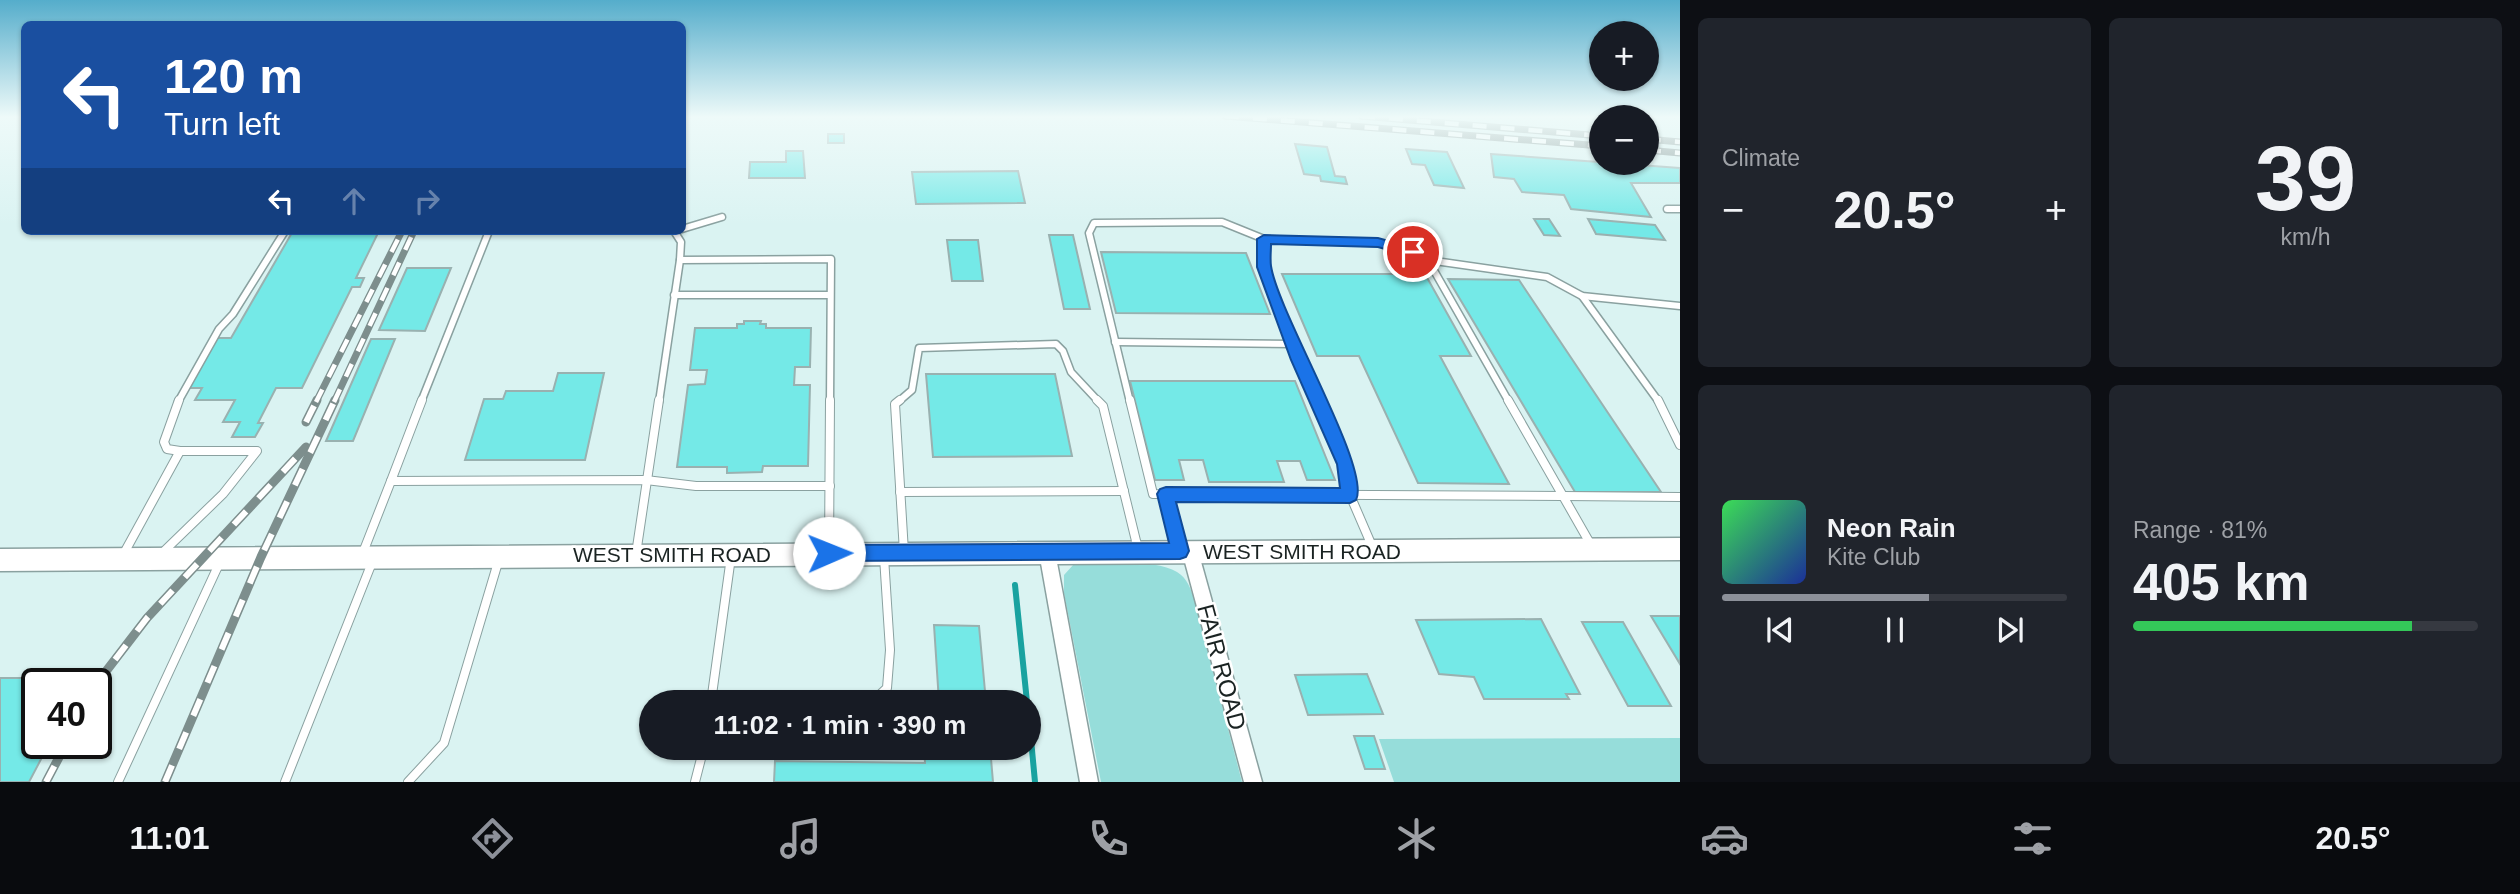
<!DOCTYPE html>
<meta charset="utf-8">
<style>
:root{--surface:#171b24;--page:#20242c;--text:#f1f3f6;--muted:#9ea1a6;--line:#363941;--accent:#8c9099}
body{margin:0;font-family:Helvetica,sans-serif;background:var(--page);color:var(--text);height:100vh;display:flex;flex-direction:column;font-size:26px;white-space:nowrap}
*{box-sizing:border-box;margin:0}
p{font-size:23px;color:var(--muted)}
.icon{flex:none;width:38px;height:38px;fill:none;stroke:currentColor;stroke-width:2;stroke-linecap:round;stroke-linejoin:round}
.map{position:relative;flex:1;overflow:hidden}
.drawer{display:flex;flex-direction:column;gap:18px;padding:18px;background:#0d0f14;width:840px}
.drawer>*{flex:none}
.guide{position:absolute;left:21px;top:21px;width:665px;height:214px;border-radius:10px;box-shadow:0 2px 5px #0004;background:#1a4fa0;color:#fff;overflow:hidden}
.controls{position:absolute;left:1589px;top:21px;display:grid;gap:14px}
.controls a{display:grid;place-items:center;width:70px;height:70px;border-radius:50%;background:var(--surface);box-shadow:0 2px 5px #0004;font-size:35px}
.speed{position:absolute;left:21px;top:668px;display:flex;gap:14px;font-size:35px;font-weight:700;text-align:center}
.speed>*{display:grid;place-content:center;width:91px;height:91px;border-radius:50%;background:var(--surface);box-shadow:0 2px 5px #0004;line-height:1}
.speed .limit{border:4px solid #111;border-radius:10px;background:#fff;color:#111}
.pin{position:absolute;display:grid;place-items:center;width:60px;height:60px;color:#fff;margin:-30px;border:4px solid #fff;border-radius:50%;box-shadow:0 2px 7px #0007}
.me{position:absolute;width:77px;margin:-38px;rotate:89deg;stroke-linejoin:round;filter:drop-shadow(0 0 5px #0008)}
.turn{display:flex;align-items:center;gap:24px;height:147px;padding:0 28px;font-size:32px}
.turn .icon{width:91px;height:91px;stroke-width:2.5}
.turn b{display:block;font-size:49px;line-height:60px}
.lanes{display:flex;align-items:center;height:66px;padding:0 28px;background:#0003;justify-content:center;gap:35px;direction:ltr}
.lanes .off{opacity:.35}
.big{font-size:52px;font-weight:800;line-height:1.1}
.drawer .tile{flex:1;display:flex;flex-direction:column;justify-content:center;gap:10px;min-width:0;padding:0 24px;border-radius:10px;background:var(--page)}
.drawer .dial{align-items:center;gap:0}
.dial b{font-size:91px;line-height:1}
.song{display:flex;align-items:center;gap:21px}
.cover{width:84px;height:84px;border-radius:10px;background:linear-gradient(135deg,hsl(130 70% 55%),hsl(230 70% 35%))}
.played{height:7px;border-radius:4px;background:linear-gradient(90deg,var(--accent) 60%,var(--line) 60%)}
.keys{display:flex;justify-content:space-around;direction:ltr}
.heat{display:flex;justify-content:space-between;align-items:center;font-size:38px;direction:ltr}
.charge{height:10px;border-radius:5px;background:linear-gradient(90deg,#34c759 81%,var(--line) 0)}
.drawer .tiles{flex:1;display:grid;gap:18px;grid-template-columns:repeat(2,1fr)}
.trip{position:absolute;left:639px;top:690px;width:402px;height:70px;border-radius:35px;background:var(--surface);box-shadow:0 2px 5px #0004;font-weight:800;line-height:70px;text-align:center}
.dock{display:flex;height:112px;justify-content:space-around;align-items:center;background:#090b0e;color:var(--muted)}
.dock .icon{width:49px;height:49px}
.dock .active{color:var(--accent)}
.dock b{font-size:32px;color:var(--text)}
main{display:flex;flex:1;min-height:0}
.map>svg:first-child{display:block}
</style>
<main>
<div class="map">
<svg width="1680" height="782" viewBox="0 0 1680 782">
<rect width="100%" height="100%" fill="#daf3f2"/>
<!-- green -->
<g fill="#96ddda">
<path d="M1074,564C1100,564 1155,558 1177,572C1187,578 1191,589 1194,599L1242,782H1101L1064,593V575Z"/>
<path d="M1680,738V782H1394L1379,739Z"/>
</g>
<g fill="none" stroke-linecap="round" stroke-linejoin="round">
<!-- stream -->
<g stroke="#19a2a0" stroke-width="6">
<path d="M1015,585L1027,702"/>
<path d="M1029,718L1035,782"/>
</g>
</g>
<!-- building -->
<g fill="#74e9e7" stroke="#99b1b0" stroke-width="2">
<rect x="828" y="134" width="16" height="9"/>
<path d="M1295,144L1327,147L1335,176L1345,177L1347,184L1321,181L1320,176L1304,174Z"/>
<path d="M1406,149L1447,152L1464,188L1434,185L1425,165L1412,164Z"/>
<path d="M786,151H803L805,178H749L750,162H786Z"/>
<path d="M1491,154L1680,168V183H1631L1651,217L1571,209L1564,195L1522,192L1514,179L1494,177Z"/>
<path d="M1018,171L1025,203L916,204L912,172Z"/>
<path d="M1534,219H1549L1560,236L1544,235Z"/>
<path d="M1588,219L1655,225L1665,240L1596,234Z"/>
<path d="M293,231H379L356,278H364L360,287H352L302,388H276L258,423H263L255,437H232L240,422H223L235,400H195L202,388H187L217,338H231Z"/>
<path d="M1049,235H1073L1090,309H1064Z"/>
<path d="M947,240H978L983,281H952Z"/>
<path d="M1101,252L1246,253L1270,314L1116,313Z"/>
<path d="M407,268H451L425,331L379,330Z"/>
<path d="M1282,274H1425L1471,356H1440L1509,484L1418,483L1359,356H1317Z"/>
<path d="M1448,279L1519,280L1661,492H1575Z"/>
<path d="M744,321H761L760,324H766V328H811L810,367H795L794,385H810L808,466H763L762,472L727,473V467H677L688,385L705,384L707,370H690L695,328H737V324H744Z"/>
<path d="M371,339H395L353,441H326Z"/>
<path d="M558,373H604L585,460H465L484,399H503L506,391H553Z"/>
<path d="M926,374H1055L1072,456L933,457Z"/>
<path d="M1130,381H1295L1335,480H1307L1300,461H1277L1284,482H1209L1203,460H1179L1184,480H1155Z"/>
<path d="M1651,616H1680V664Z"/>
<path d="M1541,619L1580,694H1566L1569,699H1484L1474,677L1439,674L1416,620Z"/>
<path d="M1582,622H1623L1671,706H1628Z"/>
<path d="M934,625L979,626L986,702H939Z"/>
<path d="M1367,674L1383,714L1308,715L1295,675Z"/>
<path d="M0,678H84L81,684H37V744H49L29,782H0Z"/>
<path d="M1354,736H1374L1385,769H1365Z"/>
<path d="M924,747H990L993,782H774L775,761L925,763Z"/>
</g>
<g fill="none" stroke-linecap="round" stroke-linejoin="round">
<!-- lane-far1 casing -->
<g stroke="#8aa1a0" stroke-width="9">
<g id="lane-far1">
<path d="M1667,209H1680"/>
<path d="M682,229L722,217"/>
<path d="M1264,239V267L1318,402"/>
<path d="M680,260L831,259L830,402"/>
<path d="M1428,260L1547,277L1582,296L1680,306"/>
<path d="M674,295H830"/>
<path d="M1582,296L1659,402"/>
<path d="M1115,342L1293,344"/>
<path d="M178,402L219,329L233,314L285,231"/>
<path d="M421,402L489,231"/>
<path d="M659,402L680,260L681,242L674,231"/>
<path d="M898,402L912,390L919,348L1056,344L1063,351L1071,372L1099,402"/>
<path d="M1130,402L1089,233L1094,223L1222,222L1264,239L1379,243L1413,252L1428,260L1509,402"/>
</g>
</g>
<!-- lane casing -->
<g stroke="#8aa1a0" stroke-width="10">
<g id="lane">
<path d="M179,400L164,442L167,449L180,451"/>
<path d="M900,400L895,404L904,552"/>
<path d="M1097,400L1103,406L1138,549"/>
<path d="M1130,400L1153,494L1563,496"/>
<path d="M1317,400L1346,464L1350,495L1372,546"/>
<path d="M1508,400L1563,496"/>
<path d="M1658,400L1680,445"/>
<path d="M391,481L422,400"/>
<path d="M900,492L1124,491"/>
<path d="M1166,494L1179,548"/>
<path d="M1563,496L1680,497"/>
<path d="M1563,496L1591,545"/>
<path d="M829,553L830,400"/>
<path d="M636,554L659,400"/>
<path d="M123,555L180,451H257L223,494L160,555"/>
<path d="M362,555L391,481L646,480L696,486H830"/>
<path d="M711,702L731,557"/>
<path d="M872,702L887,688L890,650L884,557"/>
<path d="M118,782L219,564"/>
<path d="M285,782L373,560"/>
<path d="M408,782L444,743L499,559"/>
<path d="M695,782L704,747"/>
</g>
</g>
<!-- street casing -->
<g stroke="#8aa1a0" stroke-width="3">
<g id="street">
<path d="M1190,544L1196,546L1198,551L1262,782H1244L1182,551L1184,546Z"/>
<path d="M1047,545L1053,547L1055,552L1098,782H1080L1039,552L1041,547Z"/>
</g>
</g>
<!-- secondary casing -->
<g stroke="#8aa1a0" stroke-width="3">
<path id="secondary" d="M1680,538V560L0,571V549Z"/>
</g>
<!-- lane-far1 -->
<use href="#lane-far1" stroke="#fff" stroke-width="6"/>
<!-- lane -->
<use href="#lane" stroke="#fff" stroke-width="8"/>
<!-- street -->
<use href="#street" fill="#fff" fill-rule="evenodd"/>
<!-- secondary -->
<use href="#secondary" fill="#fff" fill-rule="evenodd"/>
<!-- rail-far1 casing -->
<g stroke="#7d8e8d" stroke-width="7">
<g id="rail-far1">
<path d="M1225,116L1601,146"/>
<path d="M1361,116L1601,136"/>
<path d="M1647,139L1680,142"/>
<path d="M1647,150L1680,153"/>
<path d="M316,402L402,231"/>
<path d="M334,402L414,231"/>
</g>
</g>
<!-- rail casing -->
<g stroke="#7d8e8d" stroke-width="9">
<g id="rail">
<path d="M306,422L317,400"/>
<path d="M96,690L107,670L147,618L306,447"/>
<path d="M46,782L66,744"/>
<path d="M165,782L261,557L335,400"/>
</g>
</g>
<!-- rail-far1 -->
<use href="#rail-far1" stroke="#fff" stroke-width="4.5" stroke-dasharray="14" stroke-linecap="butt"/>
<!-- rail -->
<use href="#rail" stroke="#fff" stroke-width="6" stroke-dasharray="18" stroke-linecap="butt"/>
</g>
<!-- sky -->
<linearGradient id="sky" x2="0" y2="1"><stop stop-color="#55adcb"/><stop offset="0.52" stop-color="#eefaf9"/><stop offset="1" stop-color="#eefaf9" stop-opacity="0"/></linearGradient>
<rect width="1680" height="225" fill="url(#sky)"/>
<!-- route -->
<path fill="#1a73e8" stroke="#114b97" stroke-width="2" d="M1264,235L1378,238L1418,249L1420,252L1413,257L1378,247L1271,244C1271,251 1270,259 1271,266C1278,313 1372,469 1356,500L1350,503L1176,502L1189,551L1186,557L1180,559L829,561L822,559L820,553L822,548L829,545L1169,543L1157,494L1160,489L1166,487L1340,488L1337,464L1291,360L1257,267V239Z"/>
<g text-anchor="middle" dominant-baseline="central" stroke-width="5" stroke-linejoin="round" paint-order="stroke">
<!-- street labels -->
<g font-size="21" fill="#1a2322" stroke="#fff">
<text x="1302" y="551">WEST SMITH ROAD</text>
<text x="672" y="554">WEST SMITH ROAD</text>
</g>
<!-- near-street labels -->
<g font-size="24" fill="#1a2322" stroke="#fff">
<text transform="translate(1222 667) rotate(75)">FAIR ROAD</text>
</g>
</g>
</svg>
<div class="controls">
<a>+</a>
<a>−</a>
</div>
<div class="speed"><div class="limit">40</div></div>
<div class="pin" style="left:1413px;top:252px;background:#d93025"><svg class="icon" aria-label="arrive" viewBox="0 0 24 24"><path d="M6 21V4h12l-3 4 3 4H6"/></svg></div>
<svg class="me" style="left:829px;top:553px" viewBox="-20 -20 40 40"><circle r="19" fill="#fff"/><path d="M0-13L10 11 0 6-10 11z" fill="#1a73e8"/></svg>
<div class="trip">11:02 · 1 min · 390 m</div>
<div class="guide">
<div class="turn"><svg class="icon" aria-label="left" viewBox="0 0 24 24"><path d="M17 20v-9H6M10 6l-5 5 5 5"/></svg><div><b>120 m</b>Turn left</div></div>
<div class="lanes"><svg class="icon" aria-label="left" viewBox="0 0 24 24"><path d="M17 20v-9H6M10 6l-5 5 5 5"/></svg><svg class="icon off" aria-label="ahead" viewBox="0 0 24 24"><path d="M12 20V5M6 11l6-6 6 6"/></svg><svg class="icon off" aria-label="right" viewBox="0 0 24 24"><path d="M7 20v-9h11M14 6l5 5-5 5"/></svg></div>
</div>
</div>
<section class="drawer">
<div class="tiles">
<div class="tile"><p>Climate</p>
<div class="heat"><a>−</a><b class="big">20.5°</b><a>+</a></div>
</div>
<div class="tile dial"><b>39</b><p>km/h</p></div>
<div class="tile">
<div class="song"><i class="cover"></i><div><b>Neon Rain</b><p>Kite Club</p></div></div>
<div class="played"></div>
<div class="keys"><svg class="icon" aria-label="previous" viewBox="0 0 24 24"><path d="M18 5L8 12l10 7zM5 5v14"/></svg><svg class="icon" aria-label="pause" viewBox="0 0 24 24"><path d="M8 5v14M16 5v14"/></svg><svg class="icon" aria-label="next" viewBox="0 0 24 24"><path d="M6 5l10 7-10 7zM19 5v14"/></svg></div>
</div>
<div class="tile"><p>Range · 81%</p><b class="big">405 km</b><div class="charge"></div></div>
</div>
</section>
</main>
<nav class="dock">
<b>11:01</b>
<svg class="icon active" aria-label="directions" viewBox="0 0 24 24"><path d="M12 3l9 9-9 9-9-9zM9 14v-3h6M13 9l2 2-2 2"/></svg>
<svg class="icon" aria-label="music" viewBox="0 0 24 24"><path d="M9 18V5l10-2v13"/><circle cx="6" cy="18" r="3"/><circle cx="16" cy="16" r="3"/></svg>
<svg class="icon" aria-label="phone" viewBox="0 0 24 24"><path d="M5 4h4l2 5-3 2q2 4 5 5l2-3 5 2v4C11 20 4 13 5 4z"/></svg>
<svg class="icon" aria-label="climate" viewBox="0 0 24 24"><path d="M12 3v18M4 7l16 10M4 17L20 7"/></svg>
<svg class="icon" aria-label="car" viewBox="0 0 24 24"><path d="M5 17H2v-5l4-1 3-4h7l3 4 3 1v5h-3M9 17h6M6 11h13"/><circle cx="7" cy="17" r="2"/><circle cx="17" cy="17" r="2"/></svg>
<svg class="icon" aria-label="filters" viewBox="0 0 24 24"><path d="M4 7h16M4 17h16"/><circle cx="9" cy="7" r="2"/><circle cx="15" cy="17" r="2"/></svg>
<b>20.5°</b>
</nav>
